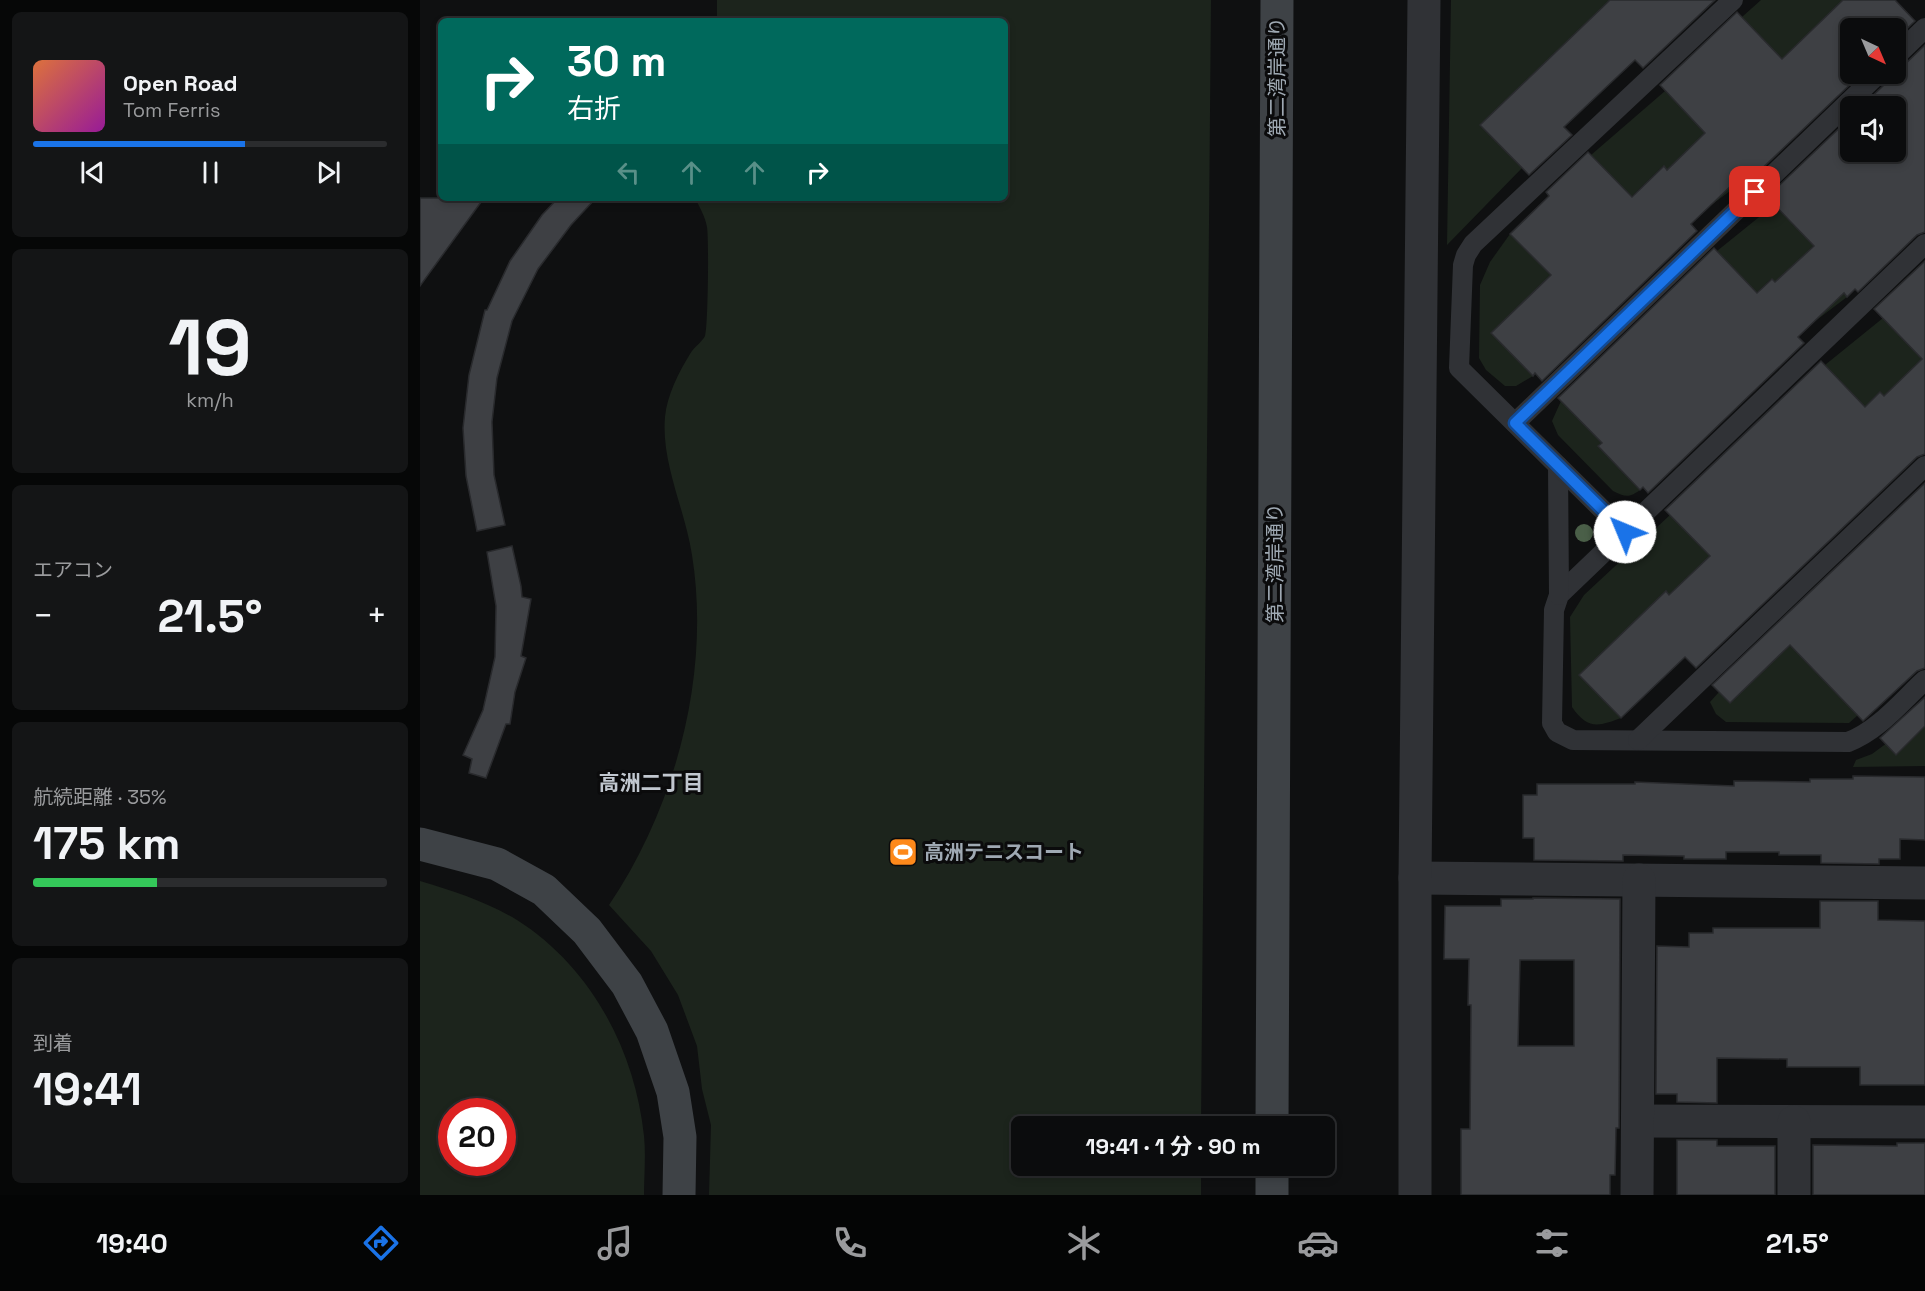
<!DOCTYPE html>
<html lang="ja">
<meta charset="utf-8">
<style>
:root{--surface:#0b0c0d;--page:#141516;--text:#f1f3f6;--muted:#9a9b9d;--line:#2b2c2e;--accent:#1a73e8}
body{margin:0;font-family:"Space Grotesk","Noto Sans JP",sans-serif;background:var(--page);color:var(--text);height:100vh;display:flex;flex-direction:column;font-size:22px;white-space:nowrap}
*{box-sizing:border-box;margin:0}
p{font-size:20px;color:var(--muted)}
.icon{flex:none;width:33px;height:33px;fill:none;stroke:currentColor;stroke-width:2;stroke-linecap:round;stroke-linejoin:round}
.map{position:relative;flex:1;overflow:hidden}
.drawer{display:flex;flex-direction:column;gap:12px;padding:12px;background:#060707;width:420px}
.drawer>*{flex:none}
.guide{position:absolute;left:18px;top:18px;width:570px;height:183px;border-radius:9px;box-shadow:0 3px 9px #0003,0 0 0 2px var(--line);background:#00695c;color:#fff;overflow:hidden}
.needle{width:39px;rotate:136deg}
.tools{position:absolute;left:1420px;top:18px;display:grid;gap:12px}
.tools a{display:grid;place-items:center;width:66px;height:66px;border-radius:9px;background:var(--surface);box-shadow:0 3px 9px #0003,0 0 0 2px var(--line);font-size:30px}
.speed{position:absolute;left:18px;top:1098px;display:flex;gap:12px;font-size:30px;font-weight:700;text-align:center}
.speed>*{display:grid;place-content:center;width:78px;height:78px;border-radius:50%;background:var(--surface);box-shadow:0 3px 9px #0003,0 0 0 2px var(--line);line-height:1}
.speed .limit{border:9px solid #d22;background:#fff;color:#111}
.pin{position:absolute;display:grid;place-items:center;width:51px;height:51px;color:#fff;margin:-26px;border-radius:12px;box-shadow:0 3px 9px #0006}
.me{position:absolute;width:66px;margin:-33px;rotate:315deg;stroke-linejoin:round;filter:drop-shadow(0 0 4px #0008)}
.turn{display:flex;align-items:center;gap:21px;height:126px;padding:0 30px;font-size:27px}
.turn .icon{width:78px;height:78px;stroke-width:2.5}
.turn b{display:block;font-size:42px;line-height:51px}
.lanes{display:flex;align-items:center;height:57px;padding:0 30px;background:#0003;justify-content:center;gap:30px;direction:ltr}
.lanes .off{opacity:.35}
.big{font-size:45px;font-weight:700;line-height:1.1}
.drawer .card{flex:1;display:flex;flex-direction:column;justify-content:center;gap:9px;min-width:0;padding:0 21px;border-radius:9px;background:var(--page)}
.drawer .dial{align-items:center;gap:0}
.dial b{font-size:78px;line-height:1}
.song{display:flex;align-items:center;gap:18px}
.cover{width:72px;height:72px;border-radius:9px;background:linear-gradient(135deg,hsl(20 70% 55%),hsl(300 70% 35%))}
.played{height:6px;border-radius:3px;background:linear-gradient(90deg,var(--accent) 60%,var(--line) 60%)}
.keys{display:flex;justify-content:space-around;direction:ltr}
.heat{display:flex;justify-content:space-between;align-items:center;font-size:33px;direction:ltr}
.charge{height:9px;border-radius:4px;background:linear-gradient(90deg,#34c759 35%,var(--line) 0)}
.trip{position:absolute;left:591px;top:1116px;width:324px;height:60px;border-radius:9px;background:var(--surface);box-shadow:0 3px 9px #0003,0 0 0 2px var(--line);font-weight:700;line-height:60px;text-align:center}
.dock{display:flex;height:96px;justify-content:space-around;align-items:center;background:#040505;color:var(--muted)}
.dock .icon{width:42px;height:42px}
.dock .selected{color:var(--accent)}
.dock b{font-size:27px;color:var(--text)}
main{display:flex;flex:1;min-height:0}
.map>svg:first-child{display:block}
</style>
<main>
<section class="drawer">
<div class="card">
<div class="song"><i class="cover"></i><div><b>Open Road</b><p>Tom Ferris</p></div></div>
<div class="played"></div>
<div class="keys"><svg class="icon" aria-label="previous" viewBox="0 0 24 24"><path d="M18 5L8 12l10 7zM5 5v14"/></svg><svg class="icon" aria-label="pause" viewBox="0 0 24 24"><path d="M8 5v14M16 5v14"/></svg><svg class="icon" aria-label="next" viewBox="0 0 24 24"><path d="M6 5l10 7-10 7zM19 5v14"/></svg></div>
</div>
<div class="card dial"><b>19</b><p>km/h</p></div>
<div class="card"><p>エアコン</p>
<div class="heat"><a>−</a><b class="big">21.5°</b><a>+</a></div>
</div>
<div class="card"><p>航続距離 · 35%</p><b class="big">175 km</b><div class="charge"></div></div>
<div class="card"><p>到着</p><b class="big">19:41</b></div>
</section>
<div class="map">
<svg width="1505" height="1195" viewBox="0 0 1505 1195">
<rect width="100%" height="100%" fill="#0f1011"/>
<!-- green -->
<g fill="#1c241c" fill-rule="evenodd">
<path d="M297,0H791L781,1126H602V1166H781V1195H289L291,1125L282,1089L277,1046L258,995L231,951L189,905C256,806 291,673 272,555C265,509 241,463 245,417C247,395 259,372 270,354C274,347 282,342 285,336C288,328 289,239 287,227C285,216 280,208 275,198H585V21H297Z"/>
<path d="M1031,0H1190L1061,124L1102,168L1027,245Z"/>
<path d="M1341,0H1423L1277,142L1318,185L1286,209L1243,166L1071,333L1113,376L1096,386H1085L1066,370L1059,358L1060,285L1070,262L1090,234L1100,244L1182,167L1171,155L1245,91L1256,102L1322,17Z"/>
<path d="M1505,138L1386,253L1427,297L1394,322L1351,279L1178,446L1220,490C1209,498 1205,497 1193,491L1138,435L1132,421L1141,401L1307,262L1297,251L1354,205L1365,215L1431,152H1476Z"/>
<path d="M1463,318L1505,356L1497,431L1460,393L1287,559L1283,630L1246,592L1160,675L1201,718C1178,727 1167,729 1152,707L1150,617L1164,595L1250,515L1261,526L1416,377L1405,365Z"/>
<path d="M1505,514L1438,715L1429,723L1306,722L1296,714L1290,702L1299,692L1310,703Z"/>
<path d="M1505,726V766L1433,767L1436,760L1452,754L1467,743L1477,753Z"/>
<path d="M0,881C34,891 67,902 97,920C171,967 215,1050 224,1136C226,1155 224,1176 224,1195H0ZM32,1112H82V1162H32Z"/>
</g>
<!-- building -->
<g fill="#3e4044" stroke="#292a2d" stroke-width="1.5" fill-rule="evenodd">
<path d="M1190,0H1295L1223,68L1215,60L1144,127L1152,135L1109,175L1060,125Z"/>
<path d="M1423,0H1475L1495,21L1476,39V28H1431V74H1441L1330,180L1327,177L1318,185L1315,182L1271,224L1277,231L1122,381L1115,373L1113,376L1071,333L1131,275L1090,234L1129,196L1126,192L1168,152L1212,197L1244,166L1247,170L1285,133L1240,85L1317,12L1362,59Z"/>
<path d="M1505,45V232L1497,235L1438,292L1435,289L1427,297L1424,293L1378,337L1384,343L1228,493L1223,487L1220,490L1178,446L1182,443L1138,398L1294,248L1337,293L1352,279L1355,282L1394,246L1347,197L1431,117V152H1476V106H1442L1466,83L1470,74H1476V68L1484,65Z"/>
<path d="M0,198H64L0,286Z"/>
<path d="M138,198H176L151,225L118,269L92,321L77,378L72,422L74,475L85,525L57,531L46,476L43,428L49,375L65,310H67L90,261L122,215Z"/>
<path d="M1505,261V454L1497,457L1276,668L1265,657L1201,718L1159,675L1246,591L1249,595L1290,556L1245,510L1401,361L1445,407L1460,392L1464,396L1502,359L1454,309Z"/>
<path d="M1505,483V668L1497,671L1443,721L1370,645L1310,703L1292,685Z"/>
<path d="M92,546L101,586L102,597L111,599L101,656L106,658L95,692L90,724H86L66,778L49,773L52,759L43,755L63,710L75,657L76,606L67,552Z"/>
<path d="M1505,697V726L1476,755L1460,738Z"/>
<path d="M1433,776L1505,777V840L1480,839V859H1459V864L1401,863V855H1359V852H1306V859H1264V856L1203,855V861L1114,860V838H1103V795H1117V784H1215V782L1314,786V781L1390,782V779H1433Z"/>
<path d="M1113,898L1200,899L1199,1128H1196L1195,1175H1190V1195H1041V1129H1050L1051,1005H1048L1049,959H1024L1025,906H1081V899H1113ZM1100,960H1154V1046H1098Z"/>
<path d="M1400,901H1458V920L1505,921V1085H1440V1067H1367V1059L1297,1058V1103L1257,1102V1094H1236L1237,946L1269,947V933H1293V928H1400Z"/>
<path d="M1257,1140H1297V1146H1355V1195H1257Z"/>
<path d="M1477,1143H1505V1195H1393V1145L1477,1146Z"/>
</g>
<g fill="none" stroke-linecap="round" stroke-linejoin="round">
<!-- lane -->
<g stroke="#303236" stroke-width="20">
<path d="M1476,56L1505,28"/>
<path d="M1505,244L1139,595L1134,610L1132,723L1137,732L1153,740L1428,742C1458,731 1482,701 1505,680"/>
<path d="M1095,423L1458,74"/>
<path d="M1138,466L1139,595"/>
<path d="M1205,532L1039,368L1043,265L1046,255L1053,244L1313,0"/>
<path d="M1218,740L1505,466"/>
</g>
<!-- street -->
<g stroke="#303236" stroke-width="33">
<path d="M995,878L1505,883"/>
<path d="M1218,1121L1505,1122"/>
<path d="M995,1195V878L1004,0"/>
<path d="M1217,1195L1219,880"/>
<path d="M1374,1195V1122"/>
</g>
<!-- secondary -->
<g stroke="#3e4246" stroke-width="33">
<path d="M0,844L77,864L124,890L167,931L207,984L232,1031L253,1092L260,1137L259,1195"/>
<path d="M852,1126L857,0"/>
<path d="M852,1195V1166"/>
</g>
</g>
<!-- trees -->
<circle fill="#4a5f48" cx="1164" cy="533" r="9"/>
<g fill="none" stroke-linecap="round" stroke-linejoin="round">
<!-- route casing -->
<g stroke="#114b97" stroke-width="15">
<path id="route" d="M1205,532L1095,423L1335,192"/>
</g>
<!-- route -->
<use href="#route" stroke="#1a73e8" stroke-width="10"/>
</g>
<!-- icons -->
<defs>
<g id="stadium-square" transform="scale(1.5)"><rect x="-9" y="-9" width="18" height="18" rx="4" fill="#fd891b" stroke="#0b0b0c"/><path d="M0-5a6.5 5 0 1 0 0 10a6.5 5 0 1 0 0-10ZM-3.5-1.8h7v3.6h-7Z" fill="#fff"/></g>
</defs>
<g fill-rule="evenodd">
<use href="#stadium-square" x="483" y="852"/>
</g>
<g text-anchor="middle" dominant-baseline="central" stroke-width="6" stroke-linejoin="round" paint-order="stroke">
<!-- street labels -->
<g font-size="20" fill="#9fa9b3" stroke="#0b0b0c">
<text transform="translate(857 77) rotate(-90)">第二湾岸通り</text>
<text transform="translate(855 563) rotate(-90)">第二湾岸通り</text>
</g>
<!-- poi labels -->
<g font-size="20" font-weight="bold" fill="#9fa9b3" stroke="#0b0b0c" text-anchor="start">
<text x="504" y="852">高洲テニスコート</text>
</g>
<!-- neighbourhood labels -->
<g font-size="21" font-weight="bold" fill="#c1c7cf" stroke="#0b0b0c">
<text x="231" y="782">高洲二丁目</text>
</g>
</g>
</svg>
<div class="tools">
<a><svg class="needle" viewBox="-14 -14 28 28"><path d="M0-13l5 13h-10z" fill="#e53935"/><path d="M0 13l5-13h-10z" fill="#9a9b9d"/></svg></a>
<a><svg class="icon" aria-label="sound" viewBox="0 0 24 24"><path d="M4 9h4l5-4v14l-5-4H4zM17 9q2 3 0 6"/></svg></a>
</div>
<div class="speed"><div class="limit">20</div></div>
<div class="pin" style="left:1335px;top:192px;background:#d93025"><svg class="icon" aria-label="arrive" viewBox="0 0 24 24"><path d="M6 21V4h12l-3 4 3 4H6"/></svg></div>
<svg class="me" style="left:1205px;top:532px" viewBox="-20 -20 40 40"><circle r="19" fill="#fff"/><path d="M0-13L10 11 0 6-10 11z" fill="#1a73e8"/></svg>
<div class="trip">19:41 · 1 分 · 90 m</div>
<div class="guide">
<div class="turn"><svg class="icon" aria-label="right" viewBox="0 0 24 24"><path d="M7 20v-9h11M14 6l5 5-5 5"/></svg><div><b>30 m</b>右折</div></div>
<div class="lanes"><svg class="icon off" aria-label="left" viewBox="0 0 24 24"><path d="M17 20v-9H6M10 6l-5 5 5 5"/></svg><svg class="icon off" aria-label="ahead" viewBox="0 0 24 24"><path d="M12 20V5M6 11l6-6 6 6"/></svg><svg class="icon off" aria-label="ahead" viewBox="0 0 24 24"><path d="M12 20V5M6 11l6-6 6 6"/></svg><svg class="icon" aria-label="right" viewBox="0 0 24 24"><path d="M7 20v-9h11M14 6l5 5-5 5"/></svg></div>
</div>
</div>
</main>
<nav class="dock">
<b>19:40</b>
<svg class="icon selected" aria-label="directions" viewBox="0 0 24 24"><path d="M12 3l9 9-9 9-9-9zM9 14v-3h6M13 9l2 2-2 2"/></svg>
<svg class="icon" aria-label="music" viewBox="0 0 24 24"><path d="M9 18V5l10-2v13"/><circle cx="6" cy="18" r="3"/><circle cx="16" cy="16" r="3"/></svg>
<svg class="icon" aria-label="phone" viewBox="0 0 24 24"><path d="M5 4h4l2 5-3 2q2 4 5 5l2-3 5 2v4C11 20 4 13 5 4z"/></svg>
<svg class="icon" aria-label="climate" viewBox="0 0 24 24"><path d="M12 3v18M4 7l16 10M4 17L20 7"/></svg>
<svg class="icon" aria-label="car" viewBox="0 0 24 24"><path d="M5 17H2v-5l4-1 3-4h7l3 4 3 1v5h-3M9 17h6M6 11h13"/><circle cx="7" cy="17" r="2"/><circle cx="17" cy="17" r="2"/></svg>
<svg class="icon" aria-label="filters" viewBox="0 0 24 24"><path d="M4 7h16M4 17h16"/><circle cx="9" cy="7" r="2"/><circle cx="15" cy="17" r="2"/></svg>
<b>21.5°</b>
</nav>
